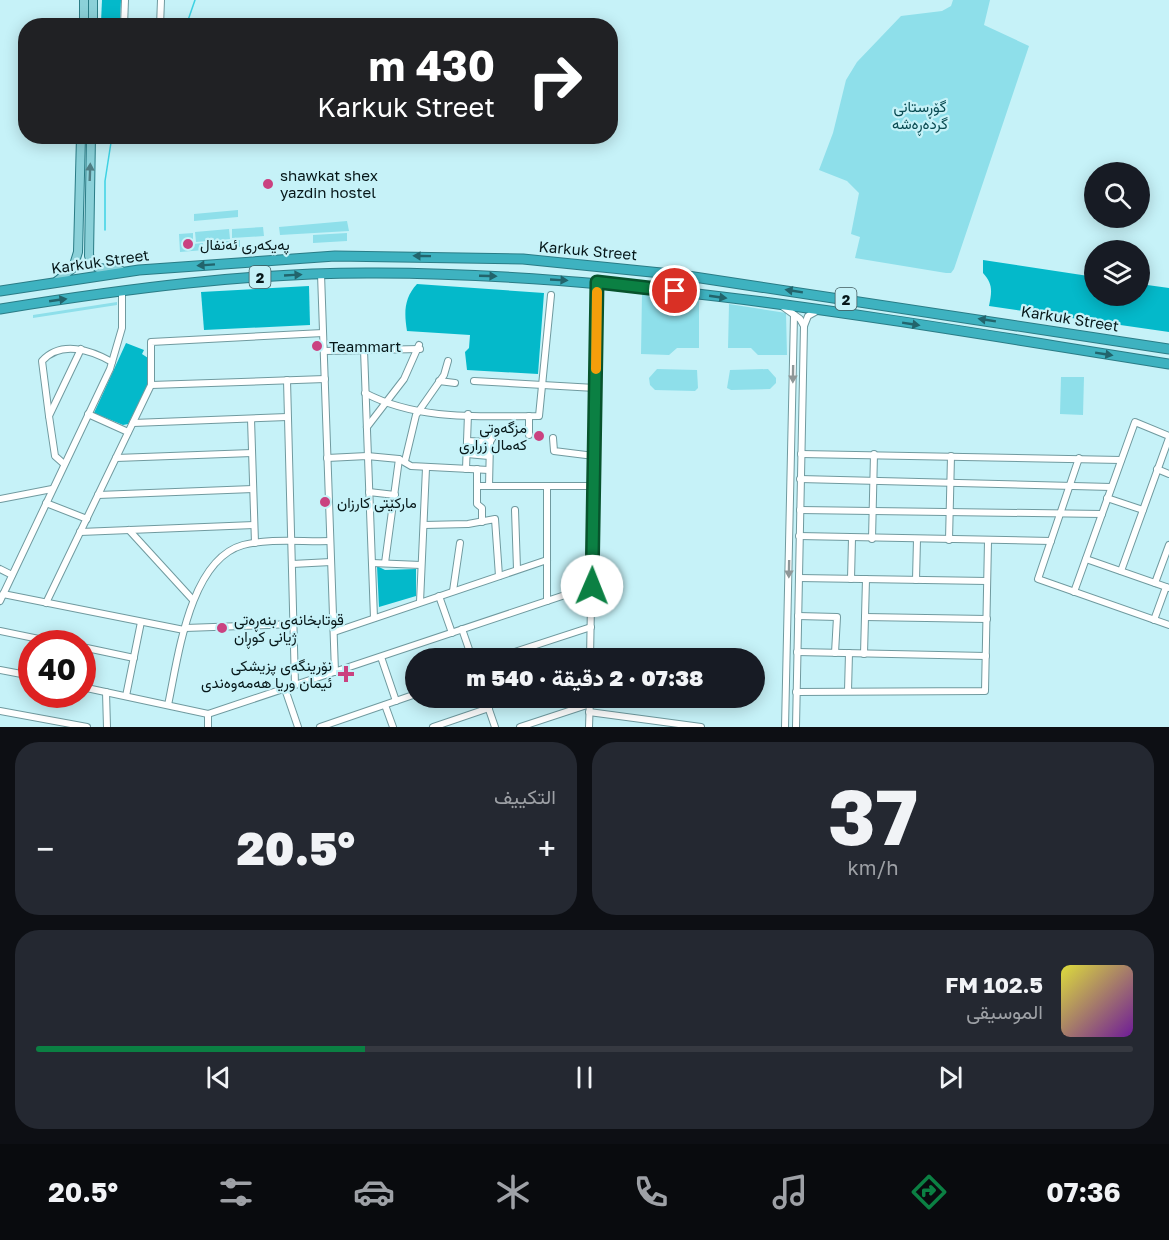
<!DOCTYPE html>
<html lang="ar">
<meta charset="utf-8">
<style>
:root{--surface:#171b24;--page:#242831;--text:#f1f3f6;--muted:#9ea1a6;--line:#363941;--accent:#0b8043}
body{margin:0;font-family:"Golos Text",Vazirmatn,sans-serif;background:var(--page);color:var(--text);direction:rtl;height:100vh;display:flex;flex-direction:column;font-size:22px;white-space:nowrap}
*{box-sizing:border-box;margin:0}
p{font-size:20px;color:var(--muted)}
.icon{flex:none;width:33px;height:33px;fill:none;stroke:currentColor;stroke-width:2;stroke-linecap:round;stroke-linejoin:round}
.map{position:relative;height:727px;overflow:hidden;direction:ltr}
.panel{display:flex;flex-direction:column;gap:15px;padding:15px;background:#0d0f14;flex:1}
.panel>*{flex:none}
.hud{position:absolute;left:18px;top:18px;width:600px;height:126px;border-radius:24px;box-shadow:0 3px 15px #0003;direction:rtl;background:#202124;color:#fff;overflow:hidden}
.tools{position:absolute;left:1084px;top:162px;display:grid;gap:12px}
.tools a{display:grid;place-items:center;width:66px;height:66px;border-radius:50%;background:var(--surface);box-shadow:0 3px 15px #0003;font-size:30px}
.speed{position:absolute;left:18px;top:630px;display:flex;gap:12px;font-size:30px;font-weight:700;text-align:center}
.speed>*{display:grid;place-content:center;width:78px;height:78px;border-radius:50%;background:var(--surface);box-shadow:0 3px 15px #0003;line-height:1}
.speed .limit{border:9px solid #d22;background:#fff;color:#111}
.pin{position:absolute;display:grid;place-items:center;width:51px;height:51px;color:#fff;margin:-26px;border:3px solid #fff;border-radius:50%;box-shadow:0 2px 6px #0007}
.me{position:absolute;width:66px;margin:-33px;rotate:1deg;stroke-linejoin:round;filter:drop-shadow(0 0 4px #0008)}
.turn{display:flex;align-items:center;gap:21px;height:126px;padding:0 24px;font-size:27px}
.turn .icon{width:78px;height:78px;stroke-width:2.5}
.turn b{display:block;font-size:42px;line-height:51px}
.big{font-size:45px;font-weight:800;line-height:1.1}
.panel .widget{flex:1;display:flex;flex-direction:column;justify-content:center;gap:9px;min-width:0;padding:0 21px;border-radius:24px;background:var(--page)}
.panel .dial{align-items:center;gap:0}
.dial b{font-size:78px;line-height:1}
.song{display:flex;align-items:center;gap:18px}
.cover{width:72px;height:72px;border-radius:9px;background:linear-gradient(135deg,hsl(60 70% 55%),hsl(280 70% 35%))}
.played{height:6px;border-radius:3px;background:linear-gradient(90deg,var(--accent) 30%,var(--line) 30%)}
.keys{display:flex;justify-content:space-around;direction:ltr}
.heat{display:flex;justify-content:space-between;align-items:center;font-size:33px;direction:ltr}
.panel .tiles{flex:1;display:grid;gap:15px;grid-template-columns:1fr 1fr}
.widget:last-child{grid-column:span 2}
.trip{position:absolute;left:405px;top:648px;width:360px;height:60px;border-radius:30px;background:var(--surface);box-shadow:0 3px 15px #0003;font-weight:800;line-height:60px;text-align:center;direction:rtl}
.menu{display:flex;height:96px;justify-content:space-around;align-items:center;background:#090b0e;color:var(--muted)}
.menu .icon{width:42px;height:42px}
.menu .active{color:var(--accent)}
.menu b{font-size:27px;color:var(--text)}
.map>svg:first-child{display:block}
</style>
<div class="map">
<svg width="1169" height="727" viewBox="0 0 1169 727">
<rect width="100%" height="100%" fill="#c6f2f8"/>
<!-- green -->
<g fill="#8edfea">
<path d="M953,0H990L984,25L1029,46L954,269L951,273H946L855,258L860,237L851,234L859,193L847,181L819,170L833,133L846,80L857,62L901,16L942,11L951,6Z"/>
<path d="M238,210V217L194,221V214Z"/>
<path d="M347,221L349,231L280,235L279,227Z"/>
<path d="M263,227L264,236L232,238V229Z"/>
<path d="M229,229L230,239L196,242L195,232Z"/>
<path d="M193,233V244L203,243L204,250L180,252L179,234Z"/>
<path d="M347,233V241L313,243V235Z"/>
<path d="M240,240V247L206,250L205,243Z"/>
<path d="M642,293L699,300V348H677L669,355L641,354Z"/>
<path d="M117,302V305L33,318V315Z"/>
<path d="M729,304L786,313L787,355H758L751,348H728Z"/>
<path d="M657,369L697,370L698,388L695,391L655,390L650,385L649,378Z"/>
<path d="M768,369L776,378V383L770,389L731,390L727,388L730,370Z"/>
<path d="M1061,377H1084L1083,415L1060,414Z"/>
</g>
<!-- forest -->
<g fill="#04b9ca">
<path d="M102,0H121L120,23L101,22Z"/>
<path d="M983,260L1095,277V296H1140V284L1169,288V332L989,306C992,291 993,284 983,273Z"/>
<path d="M417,284L544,293L538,374L467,370L465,352L469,348L470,335L407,331C404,313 404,298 417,284Z"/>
<path d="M309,286L310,325L204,330L201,292Z"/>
<path d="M126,343L144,350L142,354L148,358V386L128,424L123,425L94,413Z"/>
<path d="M377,566L385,570L416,569V596L379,607Z"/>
</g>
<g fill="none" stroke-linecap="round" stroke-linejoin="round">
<!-- stream -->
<g stroke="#3dd2e3" stroke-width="1.5">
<path d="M186,26L195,0"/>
<path d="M105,230V181L112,136"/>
</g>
<!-- minor casing -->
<g stroke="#709a9f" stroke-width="8">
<g id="minor">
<path d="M124,26L125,0"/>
<path d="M160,26L161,0"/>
<path d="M321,274L335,672"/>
<path d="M782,306L800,319L804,326"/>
<path d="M364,350L374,618"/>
<path d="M324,351L420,349"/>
<path d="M287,380L295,685"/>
<path d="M439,381L455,383"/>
<path d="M474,381L595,388"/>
<path d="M151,385L325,379"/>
<path d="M365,393C418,421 481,416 539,416L551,295"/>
<path d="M88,414L128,432"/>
<path d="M49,416L42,361C61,340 91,350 112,362"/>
<path d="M529,416V435"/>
<path d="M251,419L255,543"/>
<path d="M133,423L287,417"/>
<path d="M367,427L404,379L419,345"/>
<path d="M553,438L554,451L594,456"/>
<path d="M467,441L490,442"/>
<path d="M467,454L489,456"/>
<path d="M801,454L1121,460"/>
<path d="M116,458L252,453"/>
<path d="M327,458L367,456L399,459L411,466L489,470"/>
<path d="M1079,458L1038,579L1169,625"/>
<path d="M405,461L416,415L444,375L448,361"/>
<path d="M64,464L55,456L49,416L81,349"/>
<path d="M466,469L468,414"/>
<path d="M477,469V504L482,508V522"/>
<path d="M1157,469L1169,474"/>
<path d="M800,479L1111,487"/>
<path d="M477,486H594"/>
<path d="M489,486L490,442L493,437"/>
<path d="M369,492L395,495"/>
<path d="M98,495L253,489"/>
<path d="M1107,498L1143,510"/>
<path d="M0,499L52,489"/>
<path d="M46,503L87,519"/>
<path d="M515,510L517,569"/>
<path d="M800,510L1102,514"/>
<path d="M424,525L468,524L495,519L499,576"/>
<path d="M129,530L193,600"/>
<path d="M80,532L254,525"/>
<path d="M799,536L1051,541"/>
<path d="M872,539L874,454"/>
<path d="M949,540L951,456"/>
<path d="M1086,559L1169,588"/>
<path d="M372,563L421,565"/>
<path d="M385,563L399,459"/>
<path d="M292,564L331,562"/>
<path d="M0,569L12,575"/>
<path d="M1121,571L1169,438"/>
<path d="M799,578L987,581"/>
<path d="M851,579L852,538"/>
<path d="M916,580L917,539"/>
<path d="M1155,583L1169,545"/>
<path d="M453,591L460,543"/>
<path d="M1074,592L1135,422L1169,436"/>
<path d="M3,594L184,630"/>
<path d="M439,596L452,633"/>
<path d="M0,601L110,369L122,328V291"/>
<path d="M547,601V486"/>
<path d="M420,602L426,468"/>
<path d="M46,603L151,385V342L323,333"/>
<path d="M798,616L837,617L835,653"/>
<path d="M865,617L987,619"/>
<path d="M1154,620L1166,587"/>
<path d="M185,628L294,624"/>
<path d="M462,629L472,658"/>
<path d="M0,631L63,644"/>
<path d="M334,632L547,560"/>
<path d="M82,647L134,658"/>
<path d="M797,652L986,656"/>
<path d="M864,654L866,579"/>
<path d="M381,657L396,701"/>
<path d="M496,658L591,627"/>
<path d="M590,658L597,282"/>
<path d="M0,670L32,676"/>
<path d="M82,687L208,714L592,586"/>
<path d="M285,689L298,727"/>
<path d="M848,691L849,653"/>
<path d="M106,692L107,727"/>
<path d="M796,692L985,691L988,541"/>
<path d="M126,696L141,622"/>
<path d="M485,698L495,727"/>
<path d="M168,705C178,659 189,560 243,545C270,538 303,542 330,541"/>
<path d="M385,705L393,727"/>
<path d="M0,711L87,727"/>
<path d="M589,712L701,727"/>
<path d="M208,714V727"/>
<path d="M320,727L416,694"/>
<path d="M433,727L489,708"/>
<path d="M520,727L590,704"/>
<path d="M589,727L590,698"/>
<path d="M785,727L794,315"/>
<path d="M796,727L804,326L808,316L817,311"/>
</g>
</g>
<!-- major casing -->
<g stroke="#2a7c86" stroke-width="10">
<g id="major">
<path d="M84,26V0"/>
<path d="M93,26V0"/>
<path d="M91,136L89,256L98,268L120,270"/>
<path d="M57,281L73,268L78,252L81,136"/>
</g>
</g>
<!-- highway casing -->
<g stroke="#2a7c86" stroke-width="11">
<g id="highway">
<path d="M0,291L139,270L335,256L523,259L681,275L1169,349"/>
<path d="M0,309C124,289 251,272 377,273C643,274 907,323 1169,364"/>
</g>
</g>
<!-- minor -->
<use href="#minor" stroke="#fff" stroke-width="6"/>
<!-- major -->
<use href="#major" stroke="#8bd1d9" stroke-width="8"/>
<!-- highway -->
<use href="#highway" stroke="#3eb2c0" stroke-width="9"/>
</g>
<!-- one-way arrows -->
<defs><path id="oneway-solid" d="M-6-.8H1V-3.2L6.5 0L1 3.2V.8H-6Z" transform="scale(1.5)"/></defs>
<use fill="#4f7d83" href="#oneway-solid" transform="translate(90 172) rotate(-88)"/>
<g fill="#22646c">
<use href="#oneway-solid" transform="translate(422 256) rotate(-179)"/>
<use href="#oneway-solid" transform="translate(206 265) rotate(176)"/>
<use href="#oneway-solid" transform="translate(293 275) rotate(-3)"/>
<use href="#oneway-solid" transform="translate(488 276) rotate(2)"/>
<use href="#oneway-solid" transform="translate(559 280) rotate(3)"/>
<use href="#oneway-solid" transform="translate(794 291) rotate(-171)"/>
<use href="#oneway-solid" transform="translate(718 297) rotate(8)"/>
<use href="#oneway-solid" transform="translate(58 300) rotate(-8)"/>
<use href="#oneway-solid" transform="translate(987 320) rotate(-171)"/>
<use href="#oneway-solid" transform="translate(911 324) rotate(9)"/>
<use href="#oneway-solid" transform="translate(1104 354) rotate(9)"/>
</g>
<g fill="#8f9798">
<use href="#oneway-solid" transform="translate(793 374) rotate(91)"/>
<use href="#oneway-solid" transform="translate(789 569) rotate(91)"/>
</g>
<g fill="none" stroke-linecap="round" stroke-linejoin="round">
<!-- route casing -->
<g stroke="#07532c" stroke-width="15">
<path id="route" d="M592,586L597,282L675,291"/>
</g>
<!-- route -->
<use href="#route" stroke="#0b8043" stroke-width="10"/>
<!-- slow -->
<path stroke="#f59e0b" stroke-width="10" d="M596,369L597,292"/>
</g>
<!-- markers -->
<g fill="#ca4280" stroke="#c6f2f8" stroke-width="2">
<circle cx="268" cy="184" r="6"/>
<circle cx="188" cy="244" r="6"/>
<circle cx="317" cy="346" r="6"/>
<circle cx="539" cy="436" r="6"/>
<circle cx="325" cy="502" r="6"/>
<circle cx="222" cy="628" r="6"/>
<path d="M343 665h6v6h6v6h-6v6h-6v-6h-6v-6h6z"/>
</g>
<g text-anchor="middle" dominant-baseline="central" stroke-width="4.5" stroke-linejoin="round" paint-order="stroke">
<!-- shield labels -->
<g fill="#c6f2f8" stroke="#40595c" stroke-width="1.5">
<rect x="249.5" y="266" width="21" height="22" rx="4.5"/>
<rect x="835.5" y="288" width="21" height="22" rx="4.5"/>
</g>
<g font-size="14" font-weight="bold" fill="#061719">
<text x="260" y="277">2</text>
<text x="846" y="299">2</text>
</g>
<!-- park labels -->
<g font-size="15" fill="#094a51" stroke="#c6f2f8">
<text x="920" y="106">گۆڕستانی<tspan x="920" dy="17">گردەڕەشە</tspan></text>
</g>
<!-- poi labels -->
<g font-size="15" fill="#061719" stroke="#c6f2f8" text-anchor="start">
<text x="280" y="175">shawkat shex<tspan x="280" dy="17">yazdin hostel</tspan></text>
<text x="200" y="244">پەیکەری ئەنفال</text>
<text x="329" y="346">Teammart</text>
<text x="527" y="427" text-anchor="end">مزگەوتی<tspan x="527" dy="17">کەمال زراری</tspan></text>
<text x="337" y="502">مارکێتی کارزان</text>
<text x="234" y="619">قوتابخانەی بنەڕەتی<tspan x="234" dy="17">ژیانی کوڕان</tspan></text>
<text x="332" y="665" text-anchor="end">نۆرینگەی پزیشکی<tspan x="332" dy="17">ئیمان وریا هەمەوەندی</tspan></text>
</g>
<!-- street labels -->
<g font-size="15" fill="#061719" stroke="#c6f2f8">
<text transform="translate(588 250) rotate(5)">Karkuk Street</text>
<text transform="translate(100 261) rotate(-8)">Karkuk Street</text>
<text transform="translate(1070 318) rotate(9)">Karkuk Street</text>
</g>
</g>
</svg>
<div class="tools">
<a><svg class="icon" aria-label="search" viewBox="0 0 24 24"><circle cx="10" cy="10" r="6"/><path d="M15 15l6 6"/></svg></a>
<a><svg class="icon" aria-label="layers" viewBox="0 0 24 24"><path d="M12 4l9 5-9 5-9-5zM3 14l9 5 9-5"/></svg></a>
</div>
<div class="speed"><div class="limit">40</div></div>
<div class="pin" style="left:675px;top:291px;background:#d93025"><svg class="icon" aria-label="arrive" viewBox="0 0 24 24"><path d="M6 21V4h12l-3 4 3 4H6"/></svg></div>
<svg class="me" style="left:592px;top:586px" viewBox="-20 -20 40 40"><circle r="19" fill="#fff"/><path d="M0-13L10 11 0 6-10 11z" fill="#0b8043"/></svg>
<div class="trip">07:38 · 2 دقيقة · 540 m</div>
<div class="hud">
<div class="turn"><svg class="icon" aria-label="right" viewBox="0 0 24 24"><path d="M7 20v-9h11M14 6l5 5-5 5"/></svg><div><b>430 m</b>Karkuk Street</div></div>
</div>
</div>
<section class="panel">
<div class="tiles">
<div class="widget dial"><b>37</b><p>km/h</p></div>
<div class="widget"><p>التكييف</p>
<div class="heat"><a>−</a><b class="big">20.5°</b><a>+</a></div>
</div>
<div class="widget">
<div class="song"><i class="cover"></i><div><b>102.5 FM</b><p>الموسيقى</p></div></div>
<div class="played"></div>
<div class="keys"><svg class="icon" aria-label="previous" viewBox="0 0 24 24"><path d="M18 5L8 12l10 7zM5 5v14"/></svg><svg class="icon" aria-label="pause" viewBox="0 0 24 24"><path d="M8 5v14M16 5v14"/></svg><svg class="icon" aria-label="next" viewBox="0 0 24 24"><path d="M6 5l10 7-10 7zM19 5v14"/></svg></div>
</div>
</div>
</section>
<nav class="menu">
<b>07:36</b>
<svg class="icon active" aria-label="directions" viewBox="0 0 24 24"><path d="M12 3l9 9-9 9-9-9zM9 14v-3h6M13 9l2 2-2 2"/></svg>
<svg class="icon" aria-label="music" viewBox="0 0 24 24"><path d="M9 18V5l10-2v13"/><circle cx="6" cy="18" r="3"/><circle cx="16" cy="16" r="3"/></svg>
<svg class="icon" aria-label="phone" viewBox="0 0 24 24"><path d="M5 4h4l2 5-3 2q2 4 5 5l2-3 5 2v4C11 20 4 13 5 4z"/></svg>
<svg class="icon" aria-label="climate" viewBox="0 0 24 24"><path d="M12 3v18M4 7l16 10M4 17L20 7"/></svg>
<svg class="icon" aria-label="car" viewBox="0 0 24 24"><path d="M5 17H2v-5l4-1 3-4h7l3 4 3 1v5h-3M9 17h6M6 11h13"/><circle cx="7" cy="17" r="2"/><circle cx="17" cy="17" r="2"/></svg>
<svg class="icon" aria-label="filters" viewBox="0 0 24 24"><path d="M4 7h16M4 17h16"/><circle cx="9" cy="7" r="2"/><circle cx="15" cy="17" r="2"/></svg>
<b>20.5°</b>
</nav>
